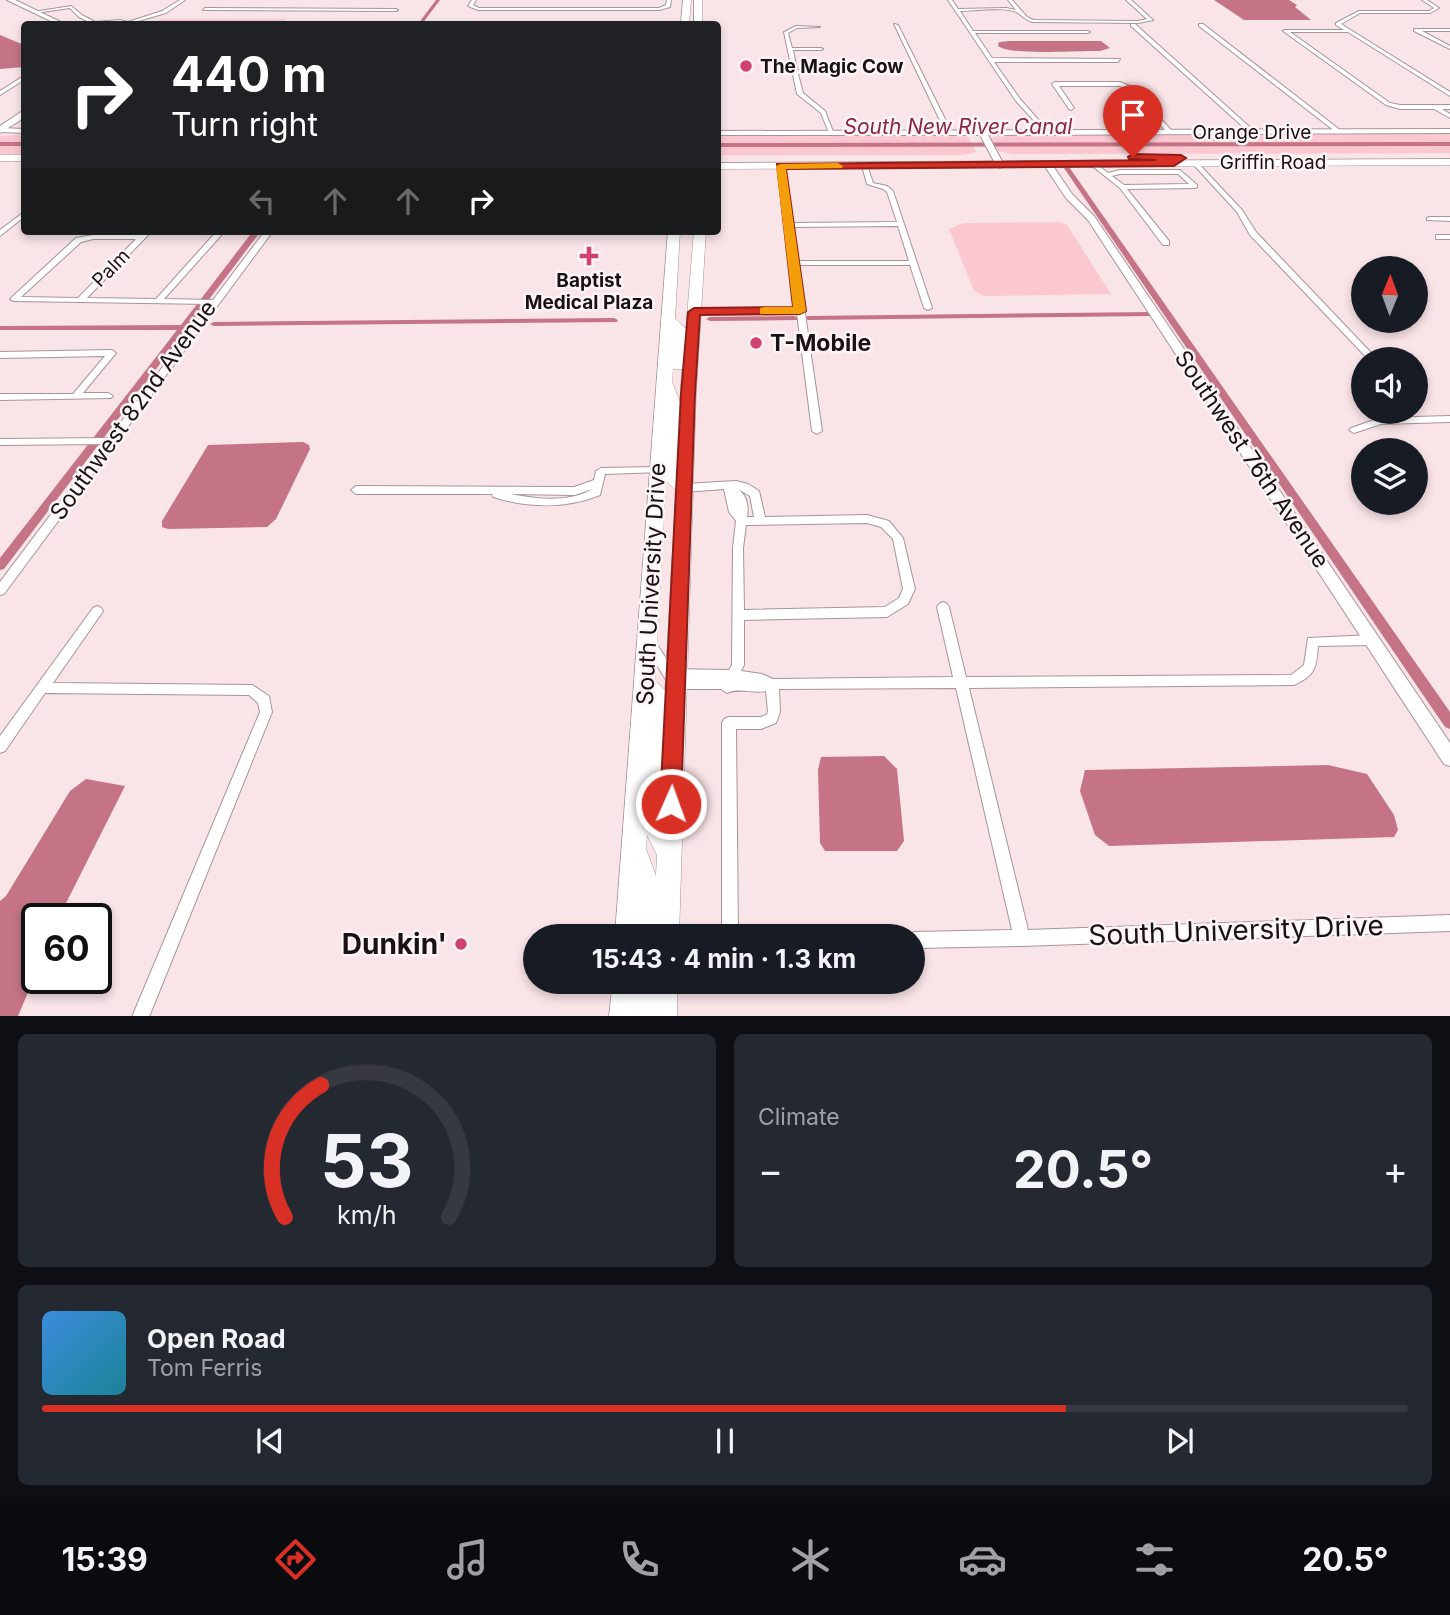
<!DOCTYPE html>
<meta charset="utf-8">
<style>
:root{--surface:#171b24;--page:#242831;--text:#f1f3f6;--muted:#9ea1a6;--line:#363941;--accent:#d93025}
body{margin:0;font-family:Inter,sans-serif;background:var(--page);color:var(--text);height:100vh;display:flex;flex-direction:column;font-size:26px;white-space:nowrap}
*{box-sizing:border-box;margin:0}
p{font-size:23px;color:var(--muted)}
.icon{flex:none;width:38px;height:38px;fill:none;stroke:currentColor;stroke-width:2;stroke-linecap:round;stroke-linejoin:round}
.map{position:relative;height:1016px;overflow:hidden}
.drawer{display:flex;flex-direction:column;gap:18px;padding:18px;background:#0d0f14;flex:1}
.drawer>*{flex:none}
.hud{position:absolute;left:21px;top:21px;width:700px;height:214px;border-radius:7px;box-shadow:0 4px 10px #0003;background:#202124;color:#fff;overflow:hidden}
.needle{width:46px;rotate:1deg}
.tools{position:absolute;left:1351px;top:256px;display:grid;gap:14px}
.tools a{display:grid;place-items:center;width:77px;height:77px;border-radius:50%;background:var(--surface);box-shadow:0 4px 10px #0003;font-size:35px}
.speed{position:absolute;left:21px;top:903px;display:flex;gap:14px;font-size:35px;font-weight:700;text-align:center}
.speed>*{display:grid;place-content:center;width:91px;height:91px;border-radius:50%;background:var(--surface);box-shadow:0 4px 10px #0003;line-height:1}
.speed .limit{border:4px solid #111;border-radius:10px;background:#fff;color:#111}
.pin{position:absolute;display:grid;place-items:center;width:60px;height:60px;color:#fff;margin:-72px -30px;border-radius:50% 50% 50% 0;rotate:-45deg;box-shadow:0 0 7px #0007}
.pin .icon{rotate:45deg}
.me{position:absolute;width:77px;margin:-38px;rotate:2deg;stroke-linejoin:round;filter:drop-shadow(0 0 5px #0008)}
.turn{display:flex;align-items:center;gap:24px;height:147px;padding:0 35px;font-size:32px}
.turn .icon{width:91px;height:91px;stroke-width:2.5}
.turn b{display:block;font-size:49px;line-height:60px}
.lanes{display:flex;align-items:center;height:66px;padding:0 35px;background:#0003;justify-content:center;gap:35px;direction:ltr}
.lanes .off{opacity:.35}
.big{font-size:52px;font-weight:700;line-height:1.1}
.drawer .tile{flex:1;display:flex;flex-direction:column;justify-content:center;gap:10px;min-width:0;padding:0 24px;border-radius:10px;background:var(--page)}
.drawer .dial{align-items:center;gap:0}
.dial svg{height:182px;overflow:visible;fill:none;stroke:var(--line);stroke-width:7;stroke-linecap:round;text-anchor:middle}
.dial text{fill:var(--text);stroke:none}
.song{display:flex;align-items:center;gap:21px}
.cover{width:84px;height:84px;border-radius:10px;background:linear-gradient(135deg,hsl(210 70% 55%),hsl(190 70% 35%))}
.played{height:7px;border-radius:4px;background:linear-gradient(90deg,var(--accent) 75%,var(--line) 75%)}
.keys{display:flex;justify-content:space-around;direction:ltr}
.heat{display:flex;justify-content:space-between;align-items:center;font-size:38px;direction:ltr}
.drawer .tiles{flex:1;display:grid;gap:18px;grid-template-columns:1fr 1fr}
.tile:last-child{grid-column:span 2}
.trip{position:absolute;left:523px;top:924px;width:402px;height:70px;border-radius:35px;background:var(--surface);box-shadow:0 4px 10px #0003;font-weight:700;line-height:70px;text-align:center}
.dock{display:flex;height:112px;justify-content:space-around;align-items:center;background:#090b0e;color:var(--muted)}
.dock .icon{width:49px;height:49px}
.dock .current{color:var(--accent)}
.dock b{font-size:32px;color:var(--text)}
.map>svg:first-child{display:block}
</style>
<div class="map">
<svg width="1450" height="1017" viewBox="0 0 1450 1017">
<rect width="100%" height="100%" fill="#f9e4e7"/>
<!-- green -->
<g fill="#fbc8d1">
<path d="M161,19H287L279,24H152Z"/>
<path d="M1450,133V153L1011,154L998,151L990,138L1003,135Z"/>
<path d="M24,134V154H0V136Z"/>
<path d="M729,135H960L968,137L976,152L963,155H720L722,153L718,151V137Z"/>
<path d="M1059,222L1067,225L1111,294L984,296L974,291L949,229L963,223Z"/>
</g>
<!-- water -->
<g fill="#c47486">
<path d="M1214,0H1289L1297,5L1295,7L1311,20H1244Z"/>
<path d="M0,35L24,45V67L0,69Z"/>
<path d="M1010,41H1101L1110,48L1100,51C1079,50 1011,56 998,46L999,42Z"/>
<path d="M303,442L309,445L310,449L276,519L267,527L168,529L162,527V521L208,445Z"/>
<path d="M884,756L897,769L904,841L897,851H825L820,843L818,770L821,757Z"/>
<path d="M1328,765L1367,774L1394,815L1398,830L1394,837L1109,846L1095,835L1080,791L1085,770Z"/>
<path d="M86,779L125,786L58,919H37V971L18,1016H0V901L6,896L70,791Z"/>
</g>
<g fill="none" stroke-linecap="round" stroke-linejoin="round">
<!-- canal -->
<g fill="#c47486" fill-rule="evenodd">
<path d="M436,0H440L422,24H418Z"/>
<rect x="0" y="142" width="24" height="4"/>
<path d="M1450,142V146L718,147V143Z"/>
<path d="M1067,166L1069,167L1450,712V729L1445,727L1064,168Z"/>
<path d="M253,231H261L4,569L0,570V558L177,330H0V326L181,325Z"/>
<path d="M1151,312H1154V316L808,320L804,318L808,316Z"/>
<path d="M794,316L798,318L797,320L710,321L706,319L710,317Z"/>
<path d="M614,318L618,320L617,322L214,326L210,324L214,322Z"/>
</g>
<!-- minor casing -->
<g stroke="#a89498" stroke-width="2">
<g id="minor">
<path d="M180,0H185L166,13L128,24L120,23L93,24L79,17L70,8L35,13L33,12L71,6L82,15L95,22L120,20L128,22L162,11Z"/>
<path d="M472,0H476L473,5L479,8H659L666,5L667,0H671L670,7L659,10H478L468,6Z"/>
<path d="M948,0H952L958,9L1006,8L1016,10L1008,0H1012L1027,17L1033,20L1138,21L1147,19L1126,0H1131L1153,20L1138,23L1032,22C1026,20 1023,16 1018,13C1007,6 974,11 960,11L973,31H1088L1090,32L1088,33H975L992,58L1120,59L1118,62H994L1020,99L1049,132L1050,133L1047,135L1016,101Z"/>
<path d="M1422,0H1427L1439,8L1430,13H1360L1341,24L1450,92V96L1348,32H1290L1390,103L1400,105H1450V109H1442L1450,114V118L1434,109H1400L1386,105L1283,31L1285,30H1344L1336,25V23L1359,11H1429L1434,8Z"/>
<path d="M205,8L396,9L398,10L396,11L203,10Z"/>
<path d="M894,24L898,25L952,133L951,134L946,133Z"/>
<path d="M1131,24H1135L1254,131V133H1250L1131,26Z"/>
<path d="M1199,24H1203L1340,130V132H1336L1199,26Z"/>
<path d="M796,26L820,27L797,28L788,33L792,48H821L823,49L821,50H793L797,70H826L829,72L826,74H798L803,93L825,111L834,134L829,133L821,113L797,94L784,32Z"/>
<path d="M1414,29H1450V31H1422L1450,46V49L1414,31Z"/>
<path d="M22,77H24V80L0,95V91Z"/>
<path d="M1055,82H1120L1130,86L1173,132L1168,133L1126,88L1119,86H1059L1074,108L1071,110L1069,109L1052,84Z"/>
<path d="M1193,162H1197L1242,210L1256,232L1377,359H1368L1250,235L1237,212L1193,164Z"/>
<path d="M1091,163H1095L1108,173L1120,170H1180L1197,185V187L1195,188L1127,189L1169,241V245H1163L1120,188L1091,165ZM1120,174H1178L1189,184L1124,185L1112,176Z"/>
<path d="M780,164L783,166L791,223L897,222L887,192L883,189L867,184L862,166L867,165L873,183L887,186L893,191L932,308L928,310L924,308L910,265H798L822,431L817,434L812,431L797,313L694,314L690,312L694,310L796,309L777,166ZM898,226L909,261H797L792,227Z"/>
<path d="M24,212V217L0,236V230Z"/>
<path d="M1429,217H1450V221L1427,220V218Z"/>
<path d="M144,231H152L87,298L156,299L217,231H225L164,299L213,300L265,231H273L4,594L0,595V582L104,444L0,445V439L109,438L210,304L14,301L10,299L76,238L93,235H140ZM93,239H136L78,298L21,297L81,242Z"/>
<rect x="1436" y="235" width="14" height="4"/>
<path d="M112,350L116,353L83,393H108L113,396L111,398L0,400V394H73L105,356L0,358V352Z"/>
<path d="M1450,416V422L1381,424L1354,433L1349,430L1351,428L1380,418Z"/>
<path d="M657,467L662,470L661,472L605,474L600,495C565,509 529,508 493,497L492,494H356L351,490L356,486L574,487L594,480L596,471L601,468ZM592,489C570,503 535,499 511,494L575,495Z"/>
<path d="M736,481L748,484L759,491L765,517L867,515L889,521L903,538L915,589L908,604L887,617L744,620V665L741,671L762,674L773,679L953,677L937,607L939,604L943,602L947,604L949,607L966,677L1291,675L1304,665L1308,638L1372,635L1376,637L1378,640L1376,643L1372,645L1318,646C1316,668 1316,675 1294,685L969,688L1028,930L1450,915V931L1022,946L914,948V936H908L914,932L1012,930L956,688L779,689L780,712L776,723L761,729H736L738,936H722V723L724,719L729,717H761L766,715L768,712L766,691C753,694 739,687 727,693L721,689H675L671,688L644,644L646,640L650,639L654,640L673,669L729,670L732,665L733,548L736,521L729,512L724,489L684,492L679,488L684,484ZM738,489L750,496L754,517H747C749,506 747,496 738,489ZM867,523L881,527L893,539L903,589L899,598L885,607L744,610L743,548L746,525Z"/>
<path d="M97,606L101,608L103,611L101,614L53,683L252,685L269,696L272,712L149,1017H132L260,712L258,703L249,695L45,693L5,751L0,753V736L93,608Z"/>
</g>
</g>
<!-- tertiary casing -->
<g stroke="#a89498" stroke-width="2">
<g id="tertiary">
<path d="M0,128L24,129V133L0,132Z"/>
<path d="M1450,129V133L988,135L1004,165L1000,168L996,165L980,135H718V131Z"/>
<path d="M1045,163H1051L1072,194L1094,216L1450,743V766L1444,764L1088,220L1066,198L1044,165Z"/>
</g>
</g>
<!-- secondary casing -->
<g stroke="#a89498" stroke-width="2">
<g id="secondary">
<path d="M7,0H15L65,24H57Z"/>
<path d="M21,112H24V118L0,133V126Z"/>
</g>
</g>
<!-- primary casing -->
<g stroke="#a89498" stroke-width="1">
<g id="primary">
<path d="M683,0H691L689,24H681Z"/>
<rect x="694" y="0" width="8" height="24"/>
<rect x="0" y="155" width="24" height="6"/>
<path d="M1450,159V165L718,169V163Z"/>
<path d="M668,231H680L675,318L686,329L694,231H706L696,394L679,936H615ZM673,369H682L680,402L672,382ZM666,481L676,490L665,690L655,681ZM647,835L657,855L656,876L646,849Z"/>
<path d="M613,982H677V1017H609Z"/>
</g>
</g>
<!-- minor -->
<use href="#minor" fill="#fff" fill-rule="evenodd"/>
<!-- tertiary -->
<use href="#tertiary" fill="#fff" fill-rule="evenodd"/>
<!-- secondary -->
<use href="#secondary" fill="#fff" fill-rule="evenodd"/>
<!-- primary -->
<use href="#primary" fill="#fff" fill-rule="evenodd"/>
</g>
<!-- route -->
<path fill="#d93025" stroke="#8d1f18" stroke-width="2" d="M1133,154L1181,155L1186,158L1174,166L786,169L806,311L800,314L700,315L695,394L681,804L678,811L671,814L663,811L660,804L681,394L688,312L694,308L793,307L777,164L1156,160L1129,159L1128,157Z"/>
<!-- slow -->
<path fill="#f59e0b" d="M838,163L843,166L842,168L786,169L806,311L800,314H760V308L764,307H793L776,166L780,164Z"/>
<!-- markers -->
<g fill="#d0426d" stroke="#fdf4f6" stroke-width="2.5">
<circle cx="746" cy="66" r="7"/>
<path d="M585.5 245.5h7v7h7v7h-7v7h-7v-7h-7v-7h7z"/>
<circle cx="756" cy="343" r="7"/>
<circle cx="461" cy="944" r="7"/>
</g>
<g text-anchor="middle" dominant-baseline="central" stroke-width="5" stroke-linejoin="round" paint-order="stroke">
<!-- far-poi labels -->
<g font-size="19" font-weight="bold" fill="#191214" stroke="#fdf4f6" text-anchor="start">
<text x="760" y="66">The Magic Cow</text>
<text x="589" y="280" text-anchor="middle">Baptist<tspan x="589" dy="22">Medical Plaza</tspan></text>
</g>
<!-- far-street labels -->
<g font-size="19" fill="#191214" stroke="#fdf4f6">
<text x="1252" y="132">Orange Drive</text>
<text x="1273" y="162">Griffin Road</text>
<text transform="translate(111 268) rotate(-46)">Palm</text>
</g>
<!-- far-water labels -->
<g font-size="21" font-style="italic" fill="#892946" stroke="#fdf4f6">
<text x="958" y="126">South New River Canal</text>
</g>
<!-- poi labels -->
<g font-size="23" font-weight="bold" fill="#191214" stroke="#fdf4f6" text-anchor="start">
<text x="770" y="343">T-Mobile</text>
</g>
<!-- street labels -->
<g font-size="23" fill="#191214" stroke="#fdf4f6">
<text transform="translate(133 410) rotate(-54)">Southwest 82nd Avenue</text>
<text transform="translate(1252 459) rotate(56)">Southwest 76th Avenue</text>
<text transform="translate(651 584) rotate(-87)">South University Drive</text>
</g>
<!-- near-street labels -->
<g font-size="28" fill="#191214" stroke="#fdf4f6">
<text transform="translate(1236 930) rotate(-2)">South University Drive</text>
</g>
<!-- near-poi labels -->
<g font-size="28" font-weight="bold" fill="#191214" stroke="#fdf4f6" text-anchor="end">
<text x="447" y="944">Dunkin'</text>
</g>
</g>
</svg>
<div class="tools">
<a><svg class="needle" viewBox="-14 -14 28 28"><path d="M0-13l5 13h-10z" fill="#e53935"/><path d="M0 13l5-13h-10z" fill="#9ea1a6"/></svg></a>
<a><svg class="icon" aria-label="sound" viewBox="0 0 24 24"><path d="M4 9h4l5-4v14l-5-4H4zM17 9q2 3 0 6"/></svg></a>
<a><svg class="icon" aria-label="layers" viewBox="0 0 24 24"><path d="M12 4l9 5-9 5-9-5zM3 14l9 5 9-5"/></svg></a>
</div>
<div class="speed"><div class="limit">60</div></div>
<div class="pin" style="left:1133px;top:157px;background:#d93025"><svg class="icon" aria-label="arrive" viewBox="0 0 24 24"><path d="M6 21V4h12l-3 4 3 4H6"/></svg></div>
<svg class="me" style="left:671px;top:804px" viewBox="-20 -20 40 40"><circle r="17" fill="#d93025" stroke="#fff" stroke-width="3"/><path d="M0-11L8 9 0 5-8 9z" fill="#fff"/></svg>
<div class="trip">15:43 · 4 min · 1.3 km</div>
<div class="hud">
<div class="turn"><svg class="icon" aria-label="right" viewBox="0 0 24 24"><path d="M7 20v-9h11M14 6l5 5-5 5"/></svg><div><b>440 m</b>Turn right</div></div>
<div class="lanes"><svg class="icon off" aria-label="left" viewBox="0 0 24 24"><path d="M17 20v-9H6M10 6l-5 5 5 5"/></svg><svg class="icon off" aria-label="ahead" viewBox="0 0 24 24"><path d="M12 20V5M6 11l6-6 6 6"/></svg><svg class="icon off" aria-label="ahead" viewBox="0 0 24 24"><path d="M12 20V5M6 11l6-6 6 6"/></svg><svg class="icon" aria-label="right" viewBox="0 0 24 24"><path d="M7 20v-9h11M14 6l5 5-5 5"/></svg></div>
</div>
</div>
<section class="drawer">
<div class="tiles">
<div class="tile dial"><svg viewBox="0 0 100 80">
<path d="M14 69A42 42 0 1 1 86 69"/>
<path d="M14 69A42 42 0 0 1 30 11" stroke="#d93025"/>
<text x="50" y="56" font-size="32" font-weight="700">53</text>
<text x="50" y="72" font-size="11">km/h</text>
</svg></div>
<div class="tile"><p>Climate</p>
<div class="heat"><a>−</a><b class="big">20.5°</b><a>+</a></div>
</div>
<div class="tile">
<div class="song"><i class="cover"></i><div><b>Open Road</b><p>Tom Ferris</p></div></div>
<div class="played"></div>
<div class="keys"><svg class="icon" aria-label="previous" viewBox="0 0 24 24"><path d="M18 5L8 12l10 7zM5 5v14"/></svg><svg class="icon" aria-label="pause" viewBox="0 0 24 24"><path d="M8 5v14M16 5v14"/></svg><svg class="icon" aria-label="next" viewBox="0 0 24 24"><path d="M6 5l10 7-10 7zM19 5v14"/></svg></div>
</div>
</div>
</section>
<nav class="dock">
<b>15:39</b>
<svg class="icon current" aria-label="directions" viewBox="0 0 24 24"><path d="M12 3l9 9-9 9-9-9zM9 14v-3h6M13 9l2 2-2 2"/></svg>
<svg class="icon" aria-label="music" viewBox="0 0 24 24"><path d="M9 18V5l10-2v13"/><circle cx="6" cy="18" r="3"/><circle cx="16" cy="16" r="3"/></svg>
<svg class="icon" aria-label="phone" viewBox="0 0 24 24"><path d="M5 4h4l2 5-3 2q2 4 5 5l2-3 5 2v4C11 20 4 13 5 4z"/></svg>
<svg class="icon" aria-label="climate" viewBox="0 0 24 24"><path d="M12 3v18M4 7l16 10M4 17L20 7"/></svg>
<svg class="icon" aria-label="car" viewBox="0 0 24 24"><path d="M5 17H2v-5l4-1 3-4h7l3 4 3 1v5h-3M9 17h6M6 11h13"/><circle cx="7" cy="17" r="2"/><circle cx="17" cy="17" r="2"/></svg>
<svg class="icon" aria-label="filters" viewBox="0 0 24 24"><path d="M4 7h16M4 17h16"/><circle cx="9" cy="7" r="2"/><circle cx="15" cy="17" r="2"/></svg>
<b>20.5°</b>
</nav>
